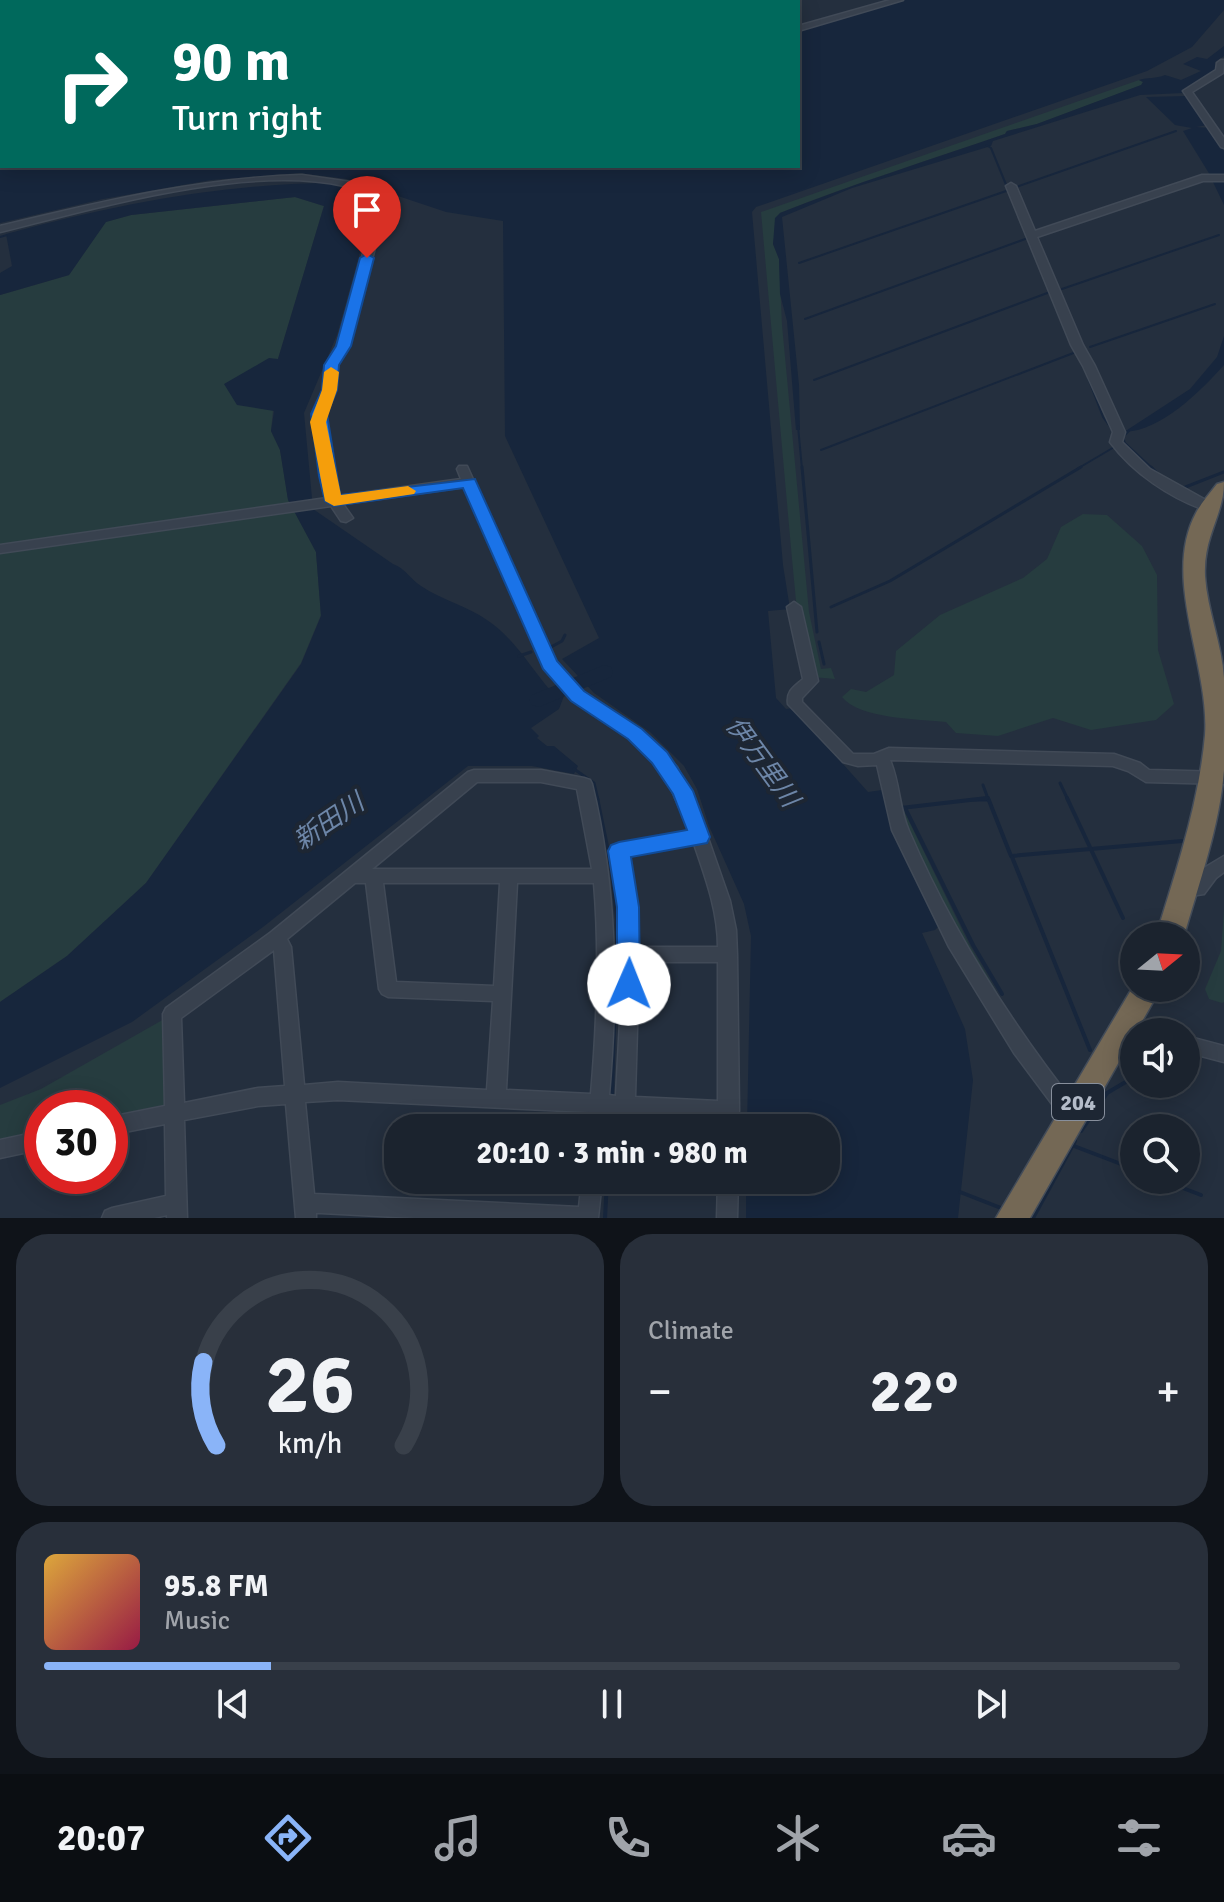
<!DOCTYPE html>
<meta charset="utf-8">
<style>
:root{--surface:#1b232e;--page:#282f3a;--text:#f1f3f6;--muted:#a0a4aa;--line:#39404a;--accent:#8ab4f8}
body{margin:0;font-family:Signika,"Noto Sans JP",sans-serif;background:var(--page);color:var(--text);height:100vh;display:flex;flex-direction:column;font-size:30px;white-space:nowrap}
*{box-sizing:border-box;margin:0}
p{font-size:26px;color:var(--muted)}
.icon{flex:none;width:44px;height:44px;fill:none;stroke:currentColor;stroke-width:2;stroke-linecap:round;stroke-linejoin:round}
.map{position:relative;height:1218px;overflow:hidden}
.side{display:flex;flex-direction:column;gap:16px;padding:16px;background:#0f1319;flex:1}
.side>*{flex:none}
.guide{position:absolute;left:0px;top:0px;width:800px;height:168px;box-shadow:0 4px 20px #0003,0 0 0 2px var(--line);background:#00695c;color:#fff;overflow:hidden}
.needle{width:52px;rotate:72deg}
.controls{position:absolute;left:1120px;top:922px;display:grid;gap:16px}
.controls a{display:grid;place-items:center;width:80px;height:80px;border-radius:50%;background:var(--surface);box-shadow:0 4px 20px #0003,0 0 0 2px var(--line);font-size:40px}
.speed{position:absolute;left:24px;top:1090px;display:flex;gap:16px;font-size:40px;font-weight:700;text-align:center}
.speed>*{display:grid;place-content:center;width:104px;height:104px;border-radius:50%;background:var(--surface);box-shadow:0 4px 20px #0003,0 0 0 2px var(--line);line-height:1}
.speed .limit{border:12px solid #d22;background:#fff;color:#111}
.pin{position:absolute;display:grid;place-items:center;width:68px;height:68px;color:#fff;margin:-82px -34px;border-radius:50% 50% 50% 0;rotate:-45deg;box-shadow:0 0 8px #0007}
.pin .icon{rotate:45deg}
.me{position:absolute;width:88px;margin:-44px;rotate:1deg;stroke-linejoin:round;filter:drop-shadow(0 0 6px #0008)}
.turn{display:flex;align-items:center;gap:28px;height:168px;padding:0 40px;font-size:36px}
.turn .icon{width:104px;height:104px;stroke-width:2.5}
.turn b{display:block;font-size:56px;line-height:68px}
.big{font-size:60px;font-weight:700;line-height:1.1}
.side .widget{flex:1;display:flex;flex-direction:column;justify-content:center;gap:12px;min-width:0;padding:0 28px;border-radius:32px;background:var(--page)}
.side .dial{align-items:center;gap:0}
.dial svg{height:208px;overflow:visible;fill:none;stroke:var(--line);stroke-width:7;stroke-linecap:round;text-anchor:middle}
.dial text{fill:var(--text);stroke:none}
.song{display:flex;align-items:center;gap:24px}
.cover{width:96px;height:96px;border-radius:12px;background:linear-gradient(135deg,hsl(40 70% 55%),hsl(340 70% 35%))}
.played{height:8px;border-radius:4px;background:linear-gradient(90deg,var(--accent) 20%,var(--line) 20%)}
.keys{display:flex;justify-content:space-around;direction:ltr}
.heat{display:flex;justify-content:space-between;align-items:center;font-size:44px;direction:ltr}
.side .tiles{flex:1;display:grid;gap:16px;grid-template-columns:1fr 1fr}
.widget:last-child{grid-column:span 2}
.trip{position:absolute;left:384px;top:1114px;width:456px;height:80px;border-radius:32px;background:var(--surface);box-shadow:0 4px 20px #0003,0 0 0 2px var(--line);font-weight:700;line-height:80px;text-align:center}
.dock{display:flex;height:128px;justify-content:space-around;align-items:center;background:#0b0e12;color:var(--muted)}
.dock .icon{width:56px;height:56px}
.dock .selected{color:var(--accent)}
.dock b{font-size:36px;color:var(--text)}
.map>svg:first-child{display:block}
</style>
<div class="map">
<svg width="1224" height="1218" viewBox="0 0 1224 1218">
<rect width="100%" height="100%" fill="#242f3e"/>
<!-- green -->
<g fill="#263c3f">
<path d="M1139,80L1143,82L1142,85L1037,124L1007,131L1005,134C929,160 853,184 780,213L773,244L779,259L782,325L809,612L821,669L831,668L835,679L813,677L797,611L792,559L761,212Z"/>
<path d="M295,197L324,206L278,359L271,431L280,450L288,499L316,552L321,615L301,663L146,883L67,956L0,1002V295L69,275L105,222L131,215Z"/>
<path d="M1083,514L1107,515L1142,546L1157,575L1158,650L1174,704L1156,720L1091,730L1053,718L998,736L956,733L946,722C919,719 859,719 842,697L851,689L866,692L894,675L896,651L940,615L1023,578L1047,559L1061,527Z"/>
<path d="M904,811L969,944L997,992L988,994L897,813Z"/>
<path d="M1224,909V1002L1222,1003L1209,999L1205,989L1221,951Z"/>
<path d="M166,1018L168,1104L110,1116V1108H42V1130L0,1139V1105L41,1089Z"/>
</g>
<!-- water -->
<g fill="#17263c">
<path d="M904,0H1224V10L1192,47L1147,71L756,207L752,212L783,565L790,609L768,611L776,698L786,709L793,708L868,792L882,790L891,825L941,924L935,930L922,933L965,1029L973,1080L958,1218H746V1180H826V1128H747L751,936L744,904L709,826L697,789L684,766L650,732L594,693L562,659L599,638L505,436L503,221L446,212L347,179L299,173L211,180L103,199L0,223V152L2,166H798V31Z"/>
<path d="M1224,46V56L1215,62L1216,71L1183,93L1140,95L993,141L991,146L852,188L782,217L799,385L800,430H796L787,321L780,294L779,259L773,244L775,218L780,213C854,184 929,160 1005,134L1007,131L1037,124L1141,85L1143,82L1139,80C1148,77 1156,79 1165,75L1181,80L1201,71L1183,64L1197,57L1207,59Z"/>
<path d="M1188,96L1208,125L1196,127L1211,128L1224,151V205L1212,180L1220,176L1210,175L1183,131L1192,128L1175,125L1146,97Z"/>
<path d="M330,183L375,198L337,335L304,413L313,509L393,564C406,569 410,579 421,586C442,600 467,606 487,620C513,637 529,665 549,689L553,687L564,696L559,709L531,728L539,736L537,738L547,746H554L578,766L574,774L532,766H468L263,927L132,1022L0,1088V1002L67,956L146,883L301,664L321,616L316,552L288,500L280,450L271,431L274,411L237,405L224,384L269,358L278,359L324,206L295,197L131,215L106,222L69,275L0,295V273L12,266L6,234C113,205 219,184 330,183Z"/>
<path d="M1224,336V365C1201,391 1161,431 1124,432L1190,389L1217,357Z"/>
</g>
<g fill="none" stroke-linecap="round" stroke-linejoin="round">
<!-- stream-far2 -->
<g stroke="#17263c" stroke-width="2">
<path d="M986,145L991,148L1007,187"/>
<path d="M1016,187L1176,131"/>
<path d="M0,237L7,235"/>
<path d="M799,263L1009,190"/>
<path d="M1062,289L1219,235"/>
<path d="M805,319L1028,238"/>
<path d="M1090,347L1215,304"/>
<path d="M1088,378L1103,417L1116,435"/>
<path d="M814,380L1050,292"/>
<path d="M798,426L802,469"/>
<path d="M1129,431L1123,437L1125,443L1153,469"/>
<path d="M821,450L1076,352"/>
<path d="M1077,469L1116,446"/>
</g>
<!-- stream-far1 -->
<g stroke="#17263c" stroke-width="3">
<path d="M802,467L817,632"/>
<path d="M1151,467L1158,474"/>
<path d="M1183,488L1224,472"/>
<path d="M831,607L890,581L1081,467"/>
<path d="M819,642L824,664"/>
<path d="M551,647L562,641L565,635"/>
<path d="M519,656L531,652"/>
<path d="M574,769L594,783L598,800"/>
<path d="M1060,783L1068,800"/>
<path d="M983,785L987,796"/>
<path d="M969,800H989"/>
</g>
<!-- stream -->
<g stroke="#17263c" stroke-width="4">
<path d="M597,798L612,871L617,919L612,1096"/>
<path d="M988,798L1011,856L1182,841"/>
<path d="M1067,798L1123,918"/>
<path d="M901,808L987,798"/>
<path d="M905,808L973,945L1002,994"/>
<path d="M1012,857L1090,1050"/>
<path d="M610,1128L611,1112"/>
<path d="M1081,1131L1107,1093L1134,1077"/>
<path d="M1074,1146L1134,1169"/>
<path d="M1162,1180L1201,1195"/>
<path d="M960,1192L1001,1208"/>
<path d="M605,1218L607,1180"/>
<path d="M1033,1218L1075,1141"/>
</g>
<!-- river -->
<path fill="#17263c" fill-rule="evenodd" d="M604,665L611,667L613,672L611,677L539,707L532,705L529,700L532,695Z"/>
<!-- minor casing -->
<g stroke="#414a57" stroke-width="3">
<g id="minor">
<path d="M328,0H339L341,2H330Z"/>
<path d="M890,0H903L798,31V26Z"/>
<path d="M1221,60H1224L1223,73L1192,92L1224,138V148L1221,147L1183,91L1216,70L1217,63Z"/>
<path d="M2,120V127L0,128V121Z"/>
<rect x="0" y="147" width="2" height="6"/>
<path d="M302,175L351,182L388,199L349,346L338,365L335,390L324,422L340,496L461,479L457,469L459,466H467L555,661L583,692L640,730L677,767L700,815L730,901L736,930L737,955L739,1110L738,1128H718V1118L608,1113L607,1128H587L589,1112L338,1100L305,1102L314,1194L579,1207L582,1180H602L598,1218H416L321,1213H316V1218H296L286,1104L258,1106L184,1120L187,1218H167V1215L154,1218H102L105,1211L112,1208L166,1196L165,1124L110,1135V1117L165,1106L163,1014L166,1008L270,933L468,772L474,770H541L584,778L590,780L592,784C617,887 618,990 609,1095L616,1096C619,1029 626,962 618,895C617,881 608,859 613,846L619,844L690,832L665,775L630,738L573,700L544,668L464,487L343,504L353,518L346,522L341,521L331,506L0,553V545L327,498L312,422L323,390L326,365L337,346L378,200C367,196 355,189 344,186C246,164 97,208 0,232V226C100,202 199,178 302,175ZM477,782H541L577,789L592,869H372ZM694,844C706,879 718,911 718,947H639L637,913L628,856ZM355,883H366L379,989L382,994L388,997L493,1001L487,1090L338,1082L304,1085L291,947L287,939ZM383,883H500L494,986L396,982ZM517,883H594C600,953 597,1024 591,1094L506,1090ZM274,950L285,1086L258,1088L184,1103L181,1018ZM639,962H718V1101L635,1097Z"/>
<path d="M1202,175H1224V181H1203L1037,237L1083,345L1095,366L1125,432L1122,442L1150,469L1213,504L1214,507L1208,511C1171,499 1133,473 1110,442L1113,432L1083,366L1071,345L1006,186L1011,183L1016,186L1035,231Z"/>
<path d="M794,602L801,607L818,681L802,698V702L853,754H874L889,748L1114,754L1140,763L1149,770L1224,772V784L1146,782L1128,771L1113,766L890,760C900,783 899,809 909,831C952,931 1011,1023 1078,1108L1081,1114L1078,1120L1071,1123L1064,1120L1014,1053L949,947L892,830L877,765L858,766L843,762L788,704C786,691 794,687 803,679L787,607Z"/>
<path d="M1224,856V872L1216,878L1204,894L1184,897L1178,895L1176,890L1178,885L1193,882L1204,868Z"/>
<path d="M1186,1036L1224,1046V1062L1186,1052Z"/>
<path d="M42,1131V1149L0,1158V1140Z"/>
<path d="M718,1180H738L737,1218H717Z"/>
</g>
</g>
<!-- highway casing -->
<g stroke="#434c59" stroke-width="3">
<g id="highway">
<path d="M1224,482C1224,515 1203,536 1205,576C1207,610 1222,644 1224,678C1224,708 1224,740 1224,770C1220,825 1199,883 1184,936H1156C1176,871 1199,803 1205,735C1210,665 1161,578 1196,513C1201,503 1210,493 1217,484Z"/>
<path d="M1134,985V988H1161L1030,1218H996Z"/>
</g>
</g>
<!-- minor -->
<use href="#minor" fill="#38414e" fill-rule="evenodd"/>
<!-- highway -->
<use href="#highway" fill="#746855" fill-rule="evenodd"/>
</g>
<!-- route -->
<path fill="#1a73e8" stroke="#114b97" stroke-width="2" d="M367,254L374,258L351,346L339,365L337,390L327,414L340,495L475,479L557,661L584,691L642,729L667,752L693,791L710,837L707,843L631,857L639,907L640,984L637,991L629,994L620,991L617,984V907L608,851L611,845L619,842L687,830L673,794L652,763L628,739L571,701L543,669L463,488L334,506L325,501L319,476L311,414L322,390L324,365L336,346L360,258Z"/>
<!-- slow -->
<path fill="#f59e0b" d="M331,367L339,372L337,390L326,422L341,495L408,486L416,491L414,494L334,506L325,501L310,422L322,390L324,372Z"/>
<g text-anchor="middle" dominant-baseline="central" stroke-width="8" stroke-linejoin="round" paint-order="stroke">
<!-- shield labels -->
<rect fill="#1d2633" stroke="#878f9c" stroke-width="2" x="1052" y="1084" width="52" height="36" rx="6"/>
<g font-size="22" font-weight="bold" fill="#b4bcc9">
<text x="1078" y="1102">204</text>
</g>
<!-- water labels -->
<g font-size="26" font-style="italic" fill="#6d86a8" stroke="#1d2633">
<text transform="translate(762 762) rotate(54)">伊万里川</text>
<text transform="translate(329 822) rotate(-34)">新田川</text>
</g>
</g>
</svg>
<div class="controls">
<a><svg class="needle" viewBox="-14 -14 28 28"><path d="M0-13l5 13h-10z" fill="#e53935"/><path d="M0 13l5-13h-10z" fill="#a0a4aa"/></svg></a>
<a><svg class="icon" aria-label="sound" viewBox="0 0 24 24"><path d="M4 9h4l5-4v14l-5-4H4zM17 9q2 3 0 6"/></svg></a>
<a><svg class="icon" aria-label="search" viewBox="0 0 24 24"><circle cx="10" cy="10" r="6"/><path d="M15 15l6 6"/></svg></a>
</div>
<div class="speed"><div class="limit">30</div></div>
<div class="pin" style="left:367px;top:258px;background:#d93025"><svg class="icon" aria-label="arrive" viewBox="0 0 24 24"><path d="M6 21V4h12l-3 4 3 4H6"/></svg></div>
<svg class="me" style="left:629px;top:984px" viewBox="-20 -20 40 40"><circle r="19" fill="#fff"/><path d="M0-13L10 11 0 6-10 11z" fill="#1a73e8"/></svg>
<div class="trip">20:10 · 3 min · 980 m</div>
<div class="guide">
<div class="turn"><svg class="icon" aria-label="right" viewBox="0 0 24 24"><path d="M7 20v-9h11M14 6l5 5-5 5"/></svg><div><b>90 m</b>Turn right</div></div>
</div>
</div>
<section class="side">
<div class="tiles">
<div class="widget dial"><svg viewBox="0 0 100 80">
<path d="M14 69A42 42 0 1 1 86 69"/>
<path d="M14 69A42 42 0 0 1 9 37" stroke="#8ab4f8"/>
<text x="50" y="56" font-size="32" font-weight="700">26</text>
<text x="50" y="72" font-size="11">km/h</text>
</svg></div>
<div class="widget"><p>Climate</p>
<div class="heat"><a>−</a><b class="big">22°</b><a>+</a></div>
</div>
<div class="widget">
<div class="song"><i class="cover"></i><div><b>95.8 FM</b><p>Music</p></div></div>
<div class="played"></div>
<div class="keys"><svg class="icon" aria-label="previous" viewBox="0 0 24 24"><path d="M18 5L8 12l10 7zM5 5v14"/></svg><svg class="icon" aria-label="pause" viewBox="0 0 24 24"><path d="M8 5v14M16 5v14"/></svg><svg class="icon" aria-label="next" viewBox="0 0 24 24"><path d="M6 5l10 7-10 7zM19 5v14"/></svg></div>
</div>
</div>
</section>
<nav class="dock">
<b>20:07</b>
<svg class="icon selected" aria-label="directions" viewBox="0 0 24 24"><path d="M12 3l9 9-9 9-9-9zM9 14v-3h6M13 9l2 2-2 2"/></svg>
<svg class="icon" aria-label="music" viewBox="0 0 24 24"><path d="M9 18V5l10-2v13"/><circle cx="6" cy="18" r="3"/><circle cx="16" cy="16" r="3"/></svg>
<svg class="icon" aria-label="phone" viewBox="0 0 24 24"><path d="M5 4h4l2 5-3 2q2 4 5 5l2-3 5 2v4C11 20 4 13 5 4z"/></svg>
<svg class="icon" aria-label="climate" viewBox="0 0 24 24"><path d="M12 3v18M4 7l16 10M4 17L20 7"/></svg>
<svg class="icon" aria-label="car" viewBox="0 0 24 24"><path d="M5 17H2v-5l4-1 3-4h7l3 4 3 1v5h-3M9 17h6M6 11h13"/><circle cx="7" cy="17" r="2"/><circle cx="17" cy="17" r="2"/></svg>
<svg class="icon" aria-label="filters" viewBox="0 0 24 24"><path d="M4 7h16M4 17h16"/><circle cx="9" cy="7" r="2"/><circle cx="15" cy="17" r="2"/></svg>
</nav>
